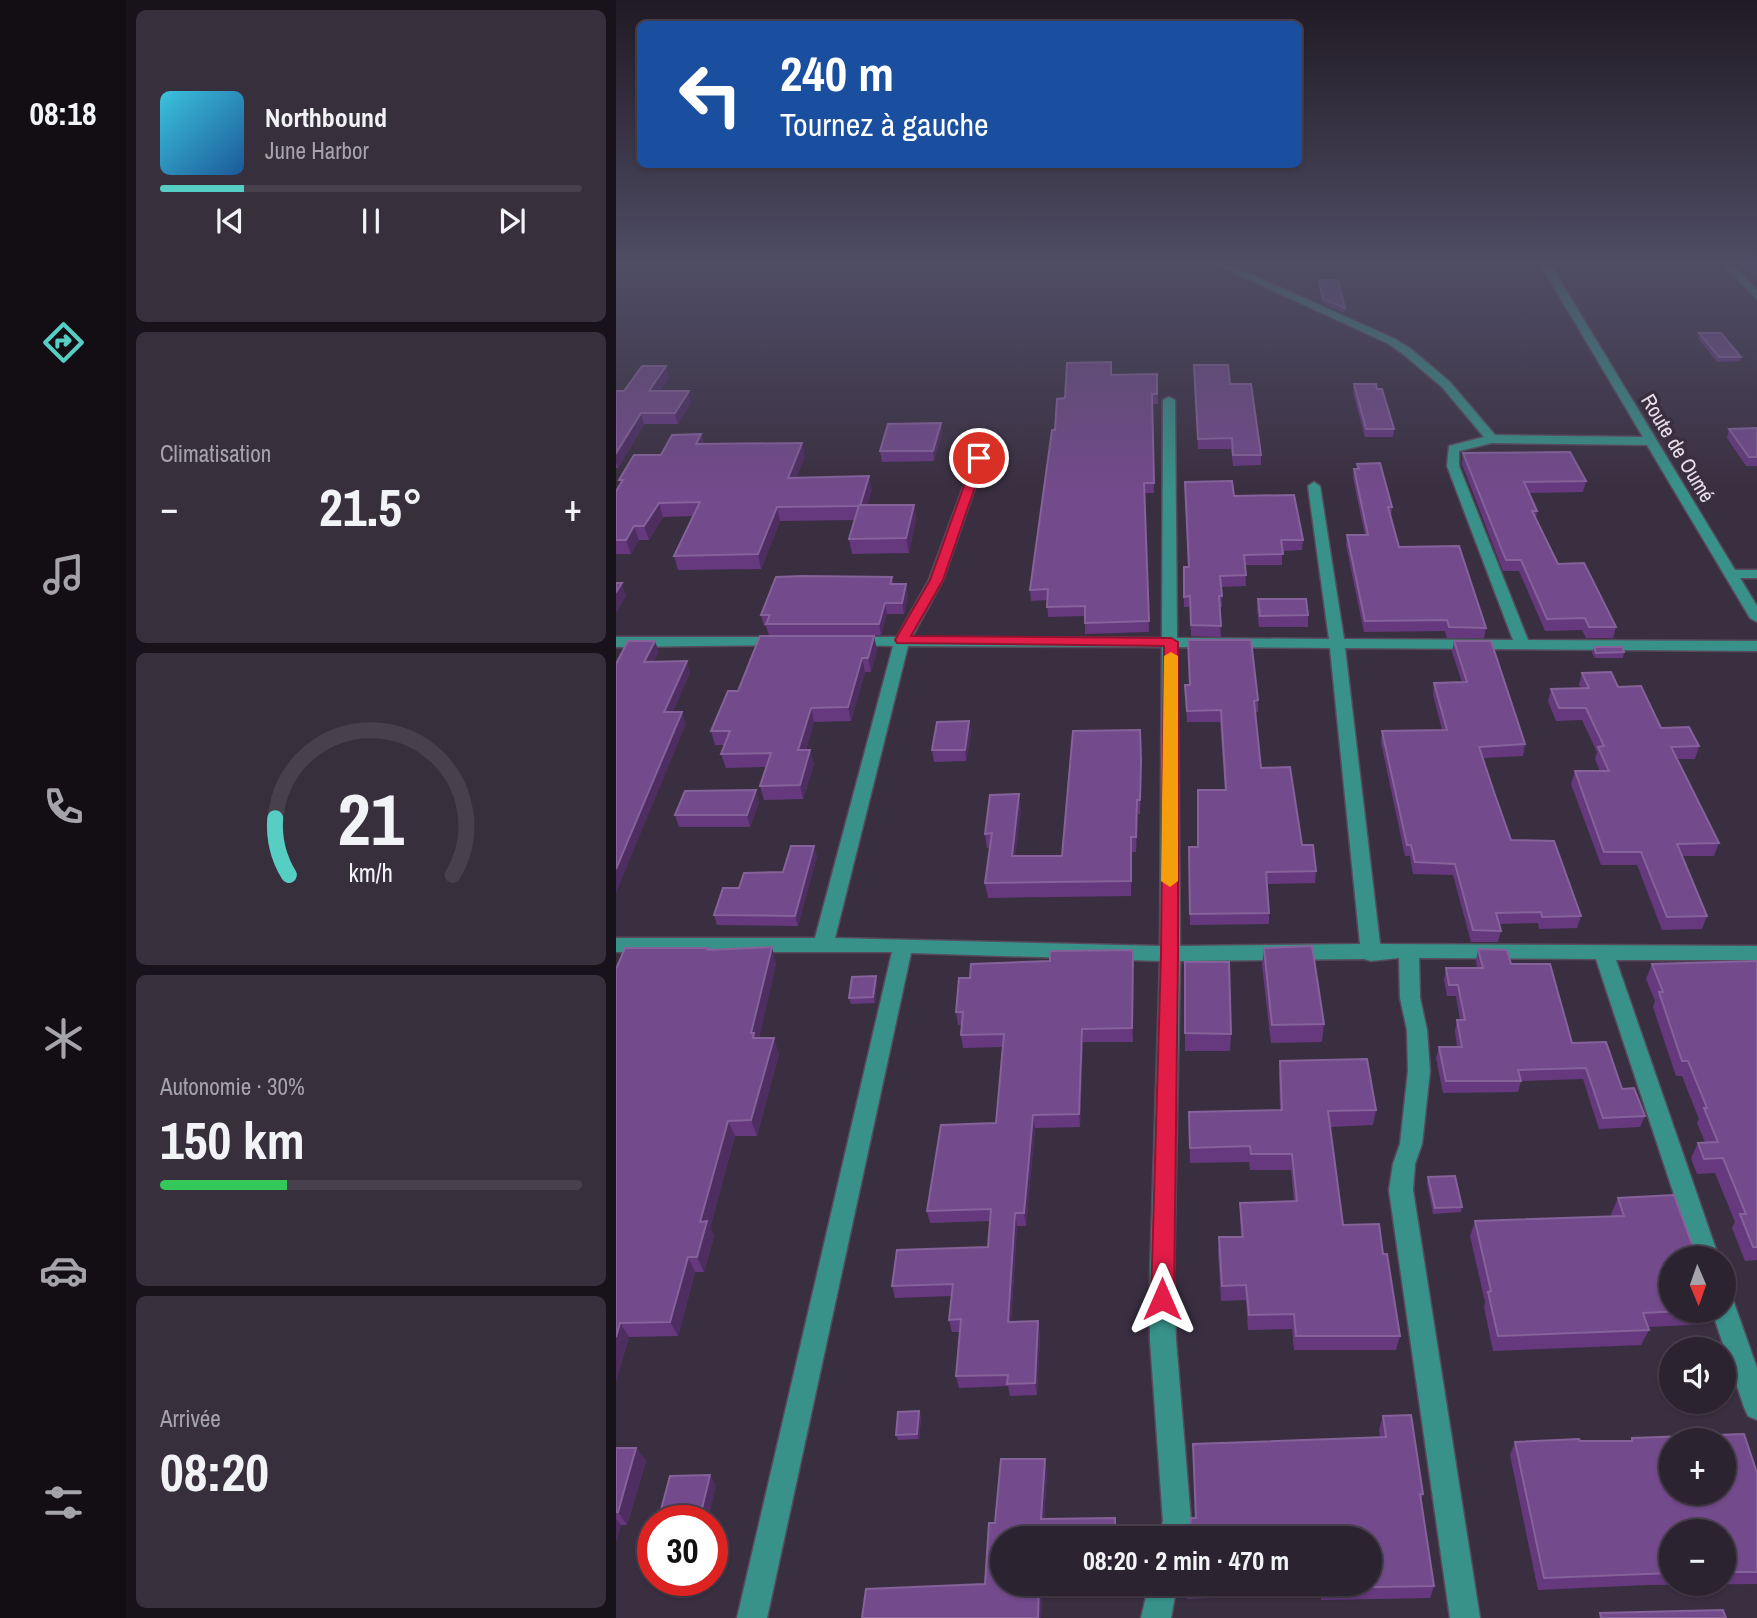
<!DOCTYPE html>
<html lang="fr">
<meta charset="utf-8">
<style>
:root{--surface:#2c2331;--page:#382f3d;--text:#f1f3f6;--muted:#a6a4ab;--line:#48404d;--accent:#56cec3}
body{margin:0;font-family:"Archivo Narrow",sans-serif;background:var(--page);color:var(--text);height:100vh;display:flex;flex-direction:column;font-size:26px;white-space:nowrap}
*{box-sizing:border-box;margin:0}
p{font-size:23px;color:var(--muted)}
.icon{flex:none;width:38px;height:38px;fill:none;stroke:currentColor;stroke-width:2;stroke-linecap:round;stroke-linejoin:round}
.map{position:relative;flex:1;overflow:hidden}
.details{display:flex;flex-direction:column;gap:10px;padding:10px;background:#18131b;width:490px}
.details>*{flex:none}
.top-card{position:absolute;left:21px;top:21px;width:665px;height:147px;border-radius:10px;box-shadow:0 2px 5px #0004,0 0 0 2px var(--line);background:#1a4fa0;color:#fff;overflow:hidden}
.needle{width:46px;rotate:178deg}
.tools{position:absolute;left:1043px;top:1246px;display:grid;gap:14px}
.tools a{display:grid;place-items:center;width:77px;height:77px;border-radius:50%;background:var(--surface);box-shadow:0 2px 5px #0004,0 0 0 2px var(--line);font-size:35px}
.speed{position:absolute;left:21px;top:1505px;display:flex;gap:14px;font-size:35px;font-weight:700;text-align:center}
.speed>*{display:grid;place-content:center;width:91px;height:91px;border-radius:50%;background:var(--surface);box-shadow:0 2px 5px #0004,0 0 0 2px var(--line);line-height:1}
.speed .limit{border:10px solid #d22;background:#fff;color:#111}
.pin{position:absolute;display:grid;place-items:center;width:60px;height:60px;color:#fff;margin:-30px;border:4px solid #fff;border-radius:50%;box-shadow:0 2px 7px #0007}
.me{position:absolute;width:77px;margin:-38px;rotate:0deg;stroke-linejoin:round;filter:drop-shadow(0 0 5px #0008)}
.turn{display:flex;align-items:center;gap:24px;height:147px;padding:0 28px;font-size:32px}
.turn .icon{width:91px;height:91px;stroke-width:2.5}
.turn b{display:block;font-size:49px;line-height:60px}
.big{font-size:52px;font-weight:800;line-height:1.1}
.details .card{flex:1;display:flex;flex-direction:column;justify-content:center;gap:10px;min-width:0;padding:0 24px;border-radius:10px;background:var(--page)}
.details .dial{align-items:center;gap:0}
.dial svg{height:182px;overflow:visible;fill:none;stroke:var(--line);stroke-width:7;stroke-linecap:round;text-anchor:middle}
.dial text{fill:var(--text);stroke:none}
.song{display:flex;align-items:center;gap:21px}
.cover{width:84px;height:84px;border-radius:10px;background:linear-gradient(135deg,hsl(190 70% 55%),hsl(210 70% 35%))}
.played{height:7px;border-radius:4px;background:linear-gradient(90deg,var(--accent) 20%,var(--line) 20%)}
.keys{display:flex;justify-content:space-around;direction:ltr}
.heat{display:flex;justify-content:space-between;align-items:center;font-size:38px;direction:ltr}
.charge{height:10px;border-radius:5px;background:linear-gradient(90deg,#34c759 30%,var(--line) 0)}
.trip{position:absolute;left:374px;top:1526px;width:392px;height:70px;border-radius:35px;background:var(--surface);box-shadow:0 2px 5px #0004,0 0 0 2px var(--line);font-weight:800;line-height:70px;text-align:center}
main{display:flex;flex:1;min-height:0}
.tab-bar{display:flex;flex-direction:column;width:126px;justify-content:space-around;align-items:center;background:#120e14;color:var(--muted)}
.tab-bar .icon{width:49px;height:49px}
.tab-bar .current{color:var(--accent)}
.tab-bar b{font-size:32px;color:var(--text)}
.map>svg:first-child{display:block}
</style>
<main>
<nav class="tab-bar">
<b>08:18</b>
<svg class="icon current" aria-label="directions" viewBox="0 0 24 24"><path d="M12 3l9 9-9 9-9-9zM9 14v-3h6M13 9l2 2-2 2"/></svg>
<svg class="icon" aria-label="music" viewBox="0 0 24 24"><path d="M9 18V5l10-2v13"/><circle cx="6" cy="18" r="3"/><circle cx="16" cy="16" r="3"/></svg>
<svg class="icon" aria-label="phone" viewBox="0 0 24 24"><path d="M5 4h4l2 5-3 2q2 4 5 5l2-3 5 2v4C11 20 4 13 5 4z"/></svg>
<svg class="icon" aria-label="climate" viewBox="0 0 24 24"><path d="M12 3v18M4 7l16 10M4 17L20 7"/></svg>
<svg class="icon" aria-label="car" viewBox="0 0 24 24"><path d="M5 17H2v-5l4-1 3-4h7l3 4 3 1v5h-3M9 17h6M6 11h13"/><circle cx="7" cy="17" r="2"/><circle cx="17" cy="17" r="2"/></svg>
<svg class="icon" aria-label="filters" viewBox="0 0 24 24"><path d="M4 7h16M4 17h16"/><circle cx="9" cy="7" r="2"/><circle cx="15" cy="17" r="2"/></svg>
</nav>
<section class="details">
<div class="card">
<div class="song"><i class="cover"></i><div><b>Northbound</b><p>June Harbor</p></div></div>
<div class="played"></div>
<div class="keys"><svg class="icon" aria-label="previous" viewBox="0 0 24 24"><path d="M18 5L8 12l10 7zM5 5v14"/></svg><svg class="icon" aria-label="pause" viewBox="0 0 24 24"><path d="M8 5v14M16 5v14"/></svg><svg class="icon" aria-label="next" viewBox="0 0 24 24"><path d="M6 5l10 7-10 7zM19 5v14"/></svg></div>
</div>
<div class="card"><p>Climatisation</p>
<div class="heat"><a>−</a><b class="big">21.5°</b><a>+</a></div>
</div>
<div class="card dial"><svg viewBox="0 0 100 80">
<path d="M14 69A42 42 0 1 1 86 69"/>
<path d="M14 69A42 42 0 0 1 8 44" stroke="#56cec3"/>
<text x="50" y="56" font-size="32" font-weight="700">21</text>
<text x="50" y="72" font-size="11">km/h</text>
</svg></div>
<div class="card"><p>Autonomie · 30%</p><b class="big">150 km</b><div class="charge"></div></div>
<div class="card"><p>Arrivée</p><b class="big">08:20</b></div>
</section>
<div class="map">
<svg width="1141" height="1618" viewBox="0 0 1141 1618">
<rect width="100%" height="100%" fill="#3a2f41"/>
<g fill="none" stroke-linecap="round" stroke-linejoin="round">
<!-- minor casing -->
<g stroke="#564b5c" stroke-width="3">
<g id="minor">
<path d="M595,262H608L779,339L795,349L834,382L879,435L1027,437L923,262H933L1119,570H1141V578H1124L1141,606V622L1134,618L1031,445L876,443L843,451V466L912,640L1141,641V651L729,648L764,944L1141,946V960H1000L1103,1258H1079L980,959L803,958L804,998L811,1030L814,1071L806,1144L799,1164L797,1190L864,1618H834L773,1190L777,1164L784,1144L792,1071L791,1030L784,998L783,958L755,961L748,959L564,961L558,1278L560,1340L575,1521L571,1538H543L547,1521L534,1340V1278L544,961L295,953L151,1618H121L276,952H0V938H199L277,646L238,645L231,641L238,637H281L313,580L368,430L378,433L327,580L296,637L546,638L547,400L553,397L559,400L561,638L713,639L692,486L698,482L704,486L728,639L897,640L831,466L833,446L868,437L826,387L787,354L771,343ZM292,646L546,647L544,946L219,938ZM561,647L714,648L744,944L564,946Z"/>
<path d="M1104,262H1114L1141,290V299Z"/>
<path d="M0,637H165L172,641L165,645L0,647Z"/>
<path d="M1108,1296L1117,1300L1141,1368V1420L1132,1416L1128,1407L1096,1311H1108Z"/>
<path d="M533,1584H561L555,1618H525Z"/>
</g>
</g>
<!-- minor -->
<use href="#minor" fill="#38928a" fill-rule="evenodd"/>
</g>
<!-- wall -->
<g fill="#66397f" fill-rule="evenodd">
<path d="M1132,262H1141V275L1134,268L1135,265Z"/>
<path d="M703,280L729,308V313L707,304L702,285Z"/>
<path d="M1083,333L1125,357L1124,361L1101,362L1082,338Z"/>
<path d="M578,365L614,384L645,455V465L617,466L615,449H582Z"/>
<path d="M541,374L542,404H536L538,493H529L533,632L469,634V616L432,617L431,600L415,601L414,590L439,430L495,375Z"/>
<path d="M53,377L44,391L75,402L62,424H28L2,468H0V391H8Z"/>
<path d="M738,384L778,429L777,437H749L737,392Z"/>
<path d="M325,423L326,433L318,461L266,462L264,451Z"/>
<path d="M1141,428V466H1130L1111,438L1113,429Z"/>
<path d="M85,434L88,444L189,456L180,478L256,489L251,505H298L300,519L293,553L236,554L233,539L239,520L164,521L145,569L62,570L58,556L77,516L47,517L33,540H23L15,554H0V491L5,484L3,480L45,455Z"/>
<path d="M847,453L970,481L967,492L913,493L921,511L920,518L942,564L1000,627L997,638H970L966,630L929,631L903,571H887L846,464Z"/>
<path d="M741,464L776,507L775,517L783,547L870,628L868,638H831L829,631L748,632L730,545L731,535H749L737,478L738,469H741Z"/>
<path d="M569,492L618,496L687,540L686,550L666,551V565H629L630,586L605,587L606,607H603L605,637L575,636L574,607H568V567H572Z"/>
<path d="M276,577L277,584L292,595L288,614H271L265,635H153L150,626H148L145,615Z"/>
<path d="M642,599L692,615V627H643L641,610Z"/>
<path d="M572,640L642,700V712H639L645,768L700,871L699,883L651,884L653,913V924L574,925L573,847H582L609,790L604,722H571L569,685H574Z"/>
<path d="M838,641L909,744L907,756L867,758L895,840L965,916L961,928L923,929L922,923L883,924L885,931L882,942H855L837,875L797,874L794,856H789L765,742L766,731L826,730L817,694L818,683L846,682L836,652Z"/>
<path d="M978,647L1008,652L1007,658H979L976,653Z"/>
<path d="M261,650L255,672H249L235,721L198,722L190,750L198,764L187,799L148,800L144,786L150,767L110,768L105,754L109,745H99L95,731L122,691Z"/>
<path d="M966,673L1002,687L1045,728L1083,746L1079,759H1061L1103,843L1098,856H1066L1091,916L1086,929L1046,930L1021,865H985L955,784L959,771H984L979,759L981,752L966,720L940,721L932,701L935,689L965,688L963,685Z"/>
<path d="M353,721L355,733L350,761L318,762L316,750Z"/>
<path d="M525,775L524,814H522L520,852H516L515,896L372,898L369,883L374,848H371L369,834L405,809L399,856H446Z"/>
<path d="M143,802L134,827H63L59,815Z"/>
<path d="M201,856L182,926L101,925L98,915L123,888L167,872Z"/>
<path d="M93,948L94,950L160,963L143,1038L163,1054L141,1136H119L94,1228L98,1236L88,1272H79L62,1336L13,1337L0,1381V969Z"/>
<path d="M648,948L708,1024L706,1042L655,1043L646,965Z"/>
<path d="M862,949L895,964L956,1043L1006,1089L1029,1116L1024,1127L983,1129L967,1079L905,1081L902,1092L827,1093L820,1058L823,1047H841L839,1031L841,1020H844L840,996H831L828,980L830,968H861L860,961Z"/>
<path d="M517,950V1042H467L464,1127L419,1128L410,1226H401L395,1322L424,1333L421,1395L394,1396L392,1386L343,1388L340,1376L344,1332H336L333,1320L336,1296L279,1298L276,1286L372,1247L374,1221L314,1223L311,1211L380,1123L387,1047L347,1048L345,1035L346,1025H342L340,1012L354,978L434,961Z"/>
<path d="M1141,961V1260L1129,1261L1116,1228L1119,1222L1099,1173L1081,1174L1075,1158L1082,1143L1089,1142L1081,1123L1083,1119L1066,1076H1060L1037,1007L1039,1001L1030,979L1036,964Z"/>
<path d="M569,962L615,1034L614,1051H569Z"/>
<path d="M261,982L259,1003L235,1004L233,998Z"/>
<path d="M664,1061L760,1110L757,1125L714,1127L727,1225L767,1254L784,1336L780,1350H678L676,1329L632,1330L630,1300L605,1301L602,1252L603,1237H625L624,1218V1203L678,1201L675,1170H634L633,1162L574,1163L573,1112L664,1110L663,1077Z"/>
<path d="M812,1177L846,1207L845,1212L817,1214L811,1183Z"/>
<path d="M1002,1198L1055,1311H1099L1092,1324L1032,1327L1033,1330L1025,1345L877,1351L868,1307L869,1302L854,1236L859,1221L996,1216L995,1214Z"/>
<path d="M303,1411L305,1417L303,1439L282,1440L280,1435Z"/>
<path d="M767,1416L807,1494L805,1501L818,1586L814,1598L705,1600V1594L571,1599V1584H754L574,1525L579,1518L577,1444L764,1437L763,1430Z"/>
<path d="M1016,1438L1141,1473V1584L1031,1585L922,1590L894,1455L899,1442L1014,1441ZM1055,1531H1108V1584H1055Z"/>
<path d="M0,1448H20L30,1461L11,1525H5L0,1541Z"/>
<path d="M431,1472L428,1519L501,1531V1538H387L500,1584V1595L426,1598L425,1618H246L369,1584L379,1523Z"/>
</g>
<!-- shaded-wall -->
<g fill="#4e2d61">
<path d="M50,366L53,377L36,402L33,391Z"/>
<path d="M73,391L75,402L62,424L59,413Z"/>
<path d="M25,413L28,424L2,468L0,462V453Z"/>
<path d="M325,423L326,433L318,461L317,451Z"/>
<path d="M85,434L89,448L80,444Z"/>
<path d="M186,443L189,456L175,492L172,478Z"/>
<path d="M253,476L256,489L247,519L244,506Z"/>
<path d="M43,503L47,517L33,540L28,526Z"/>
<path d="M298,505L300,519L293,553L290,538Z"/>
<path d="M161,507L164,521L145,569L142,554Z"/>
<path d="M18,526L23,540L15,554L10,540Z"/>
<path d="M6,583L10,596L0,613V592Z"/>
<path d="M290,584L292,595L288,614L286,603Z"/>
<path d="M269,603L271,614L265,635L263,624Z"/>
<path d="M258,636L261,650L255,672L252,658Z"/>
<path d="M39,641L43,652L32,673L28,662Z"/>
<path d="M246,658L249,672L235,721L232,707Z"/>
<path d="M71,661L74,673L52,724L48,712Z"/>
<path d="M195,708L198,722L186,764L182,750Z"/>
<path d="M66,712L70,724L0,893V869Z"/>
<path d="M353,721L355,733L350,761L349,750Z"/>
<path d="M194,750L198,764L187,799L184,785Z"/>
<path d="M140,790L143,802L134,827L131,815Z"/>
<path d="M403,794L405,809L398,871L396,856Z"/>
<path d="M521,800L522,814L520,852V837Z"/>
<path d="M198,846L201,856L182,926L179,916Z"/>
<path d="M156,947L160,963L142,1043V1054L135,1033Z"/>
<path d="M517,950L518,963L517,1042L516,1028Z"/>
<path d="M260,976L261,982L259,1003L257,997Z"/>
<path d="M466,1029L467,1042L464,1127L463,1114Z"/>
<path d="M158,1038L163,1054L141,1136L135,1120Z"/>
<path d="M417,1115L419,1128L410,1226L408,1213Z"/>
<path d="M112,1121L119,1136L94,1228L98,1236L88,1272L81,1257L84,1222Z"/>
<path d="M399,1213L401,1226L394,1334L392,1322Z"/>
<path d="M72,1257L79,1272L62,1336L54,1322Z"/>
<path d="M422,1321L424,1333L421,1395L419,1383Z"/>
<path d="M4,1323L13,1337L0,1381V1337Z"/>
<path d="M303,1411L305,1417L303,1439L301,1434Z"/>
<path d="M20,1448L30,1461L11,1525L2,1512Z"/>
<path d="M429,1459L431,1472L427,1532L425,1519Z"/>
<path d="M94,1475L100,1485L92,1521H83Z"/>
<path d="M0,1519L5,1525L0,1541Z"/>
<path d="M423,1586L426,1598L425,1618H422Z"/>
</g>
<!-- building -->
<g fill="#734a8b" stroke="#85629a" stroke-width="2" fill-rule="evenodd">
<path d="M703,280H722L729,308L707,299Z"/>
<path d="M1083,333H1105L1125,357H1103Z"/>
<path d="M495,362V375L541,374V394H536L538,483H528L533,621L469,623V606L431,607L432,589L414,590L436,430H439L441,399L449,398L451,363Z"/>
<path d="M578,365H612L614,384H635L645,455H617L616,438L582,439Z"/>
<path d="M26,366H50L33,391H73L59,413H25L0,453V391H8Z"/>
<path d="M738,384H760L761,389H766L778,429H750Z"/>
<path d="M325,423L317,451H264L272,424Z"/>
<path d="M1141,428V457H1133L1113,429Z"/>
<path d="M85,434L80,444L186,443L172,478L253,476L244,506L161,507L142,554L58,556L84,502L43,503L28,526H18L10,540H0V491L7,480H3L18,455H45L56,435Z"/>
<path d="M954,452L970,481L908,482L921,511H916L942,564L968,563L1000,627H973L969,618L931,619L905,560H890L847,453Z"/>
<path d="M764,463L776,507H772L783,547L843,546L870,628L833,627L831,620L749,621L731,535H752L738,469H743L741,464Z"/>
<path d="M616,481L618,496L678,495L687,540H665L667,554L628,555L630,575L604,576L606,596H603L605,626L575,625L574,596L568,597V567H573L569,482Z"/>
<path d="M243,505H298L290,538L233,539Z"/>
<path d="M187,576L276,577L274,584H290L286,603H269L263,624H150L154,615H145L160,577Z"/>
<path d="M0,583H6L0,592Z"/>
<path d="M642,599H690L692,615L644,616Z"/>
<path d="M144,636H258L252,658H246L232,707L195,708L182,750H194L184,785L144,786L155,753L105,754L114,731H95L112,691H122Z"/>
<path d="M572,640H635L642,700L638,701L645,768L674,767L686,845H697L700,871L650,872L653,913L574,914L573,847H582V790H610L605,710L571,711L569,685H574Z"/>
<path d="M12,641H39L28,662L71,661L48,712H66L0,869V664Z"/>
<path d="M838,641H875L909,744L863,747L879,795L895,840L938,841L965,916L926,917L925,912L880,913L885,931L857,930L839,864L799,862L795,845H791L766,731L831,730L818,683L851,682Z"/>
<path d="M978,647H1006L1008,652L980,653Z"/>
<path d="M995,672L1002,687L1025,686L1045,728L1073,727L1083,746L1055,747L1103,843L1061,844L1091,916L1051,917L1025,852H988L959,771H993L982,747L988,746L970,708H943L935,689L973,688L966,673Z"/>
<path d="M353,721L349,750H316L321,722Z"/>
<path d="M524,730L525,761L524,800H521L520,837H515V881L369,883L376,833L369,834L374,795L403,794L396,856H446L457,731Z"/>
<path d="M140,790L131,815H59L69,791Z"/>
<path d="M175,846H198L179,916L98,915L107,888H123L128,873L167,872Z"/>
<path d="M696,946L708,1024L656,1025L648,948Z"/>
<path d="M156,947L135,1033H138L137,1038H158L135,1120L112,1121L84,1222L91,1221L81,1257H72L54,1322L4,1323L0,1337V969L9,948H93L92,950Z"/>
<path d="M862,949L891,950L895,964H934L956,1043L990,1042L1006,1089L1018,1088L1029,1116L987,1118L970,1068L902,1070L905,1081H830L823,1047H846L841,1020H849L842,985H833L830,968H867Z"/>
<path d="M517,950L516,1028L466,1029L463,1114L417,1115L408,1213H399L392,1322L422,1321L419,1383L391,1384L392,1375L340,1376L345,1319L333,1320L337,1284L276,1286L281,1250L372,1247L375,1209L311,1211L325,1125L380,1123L388,1034L345,1035L347,1012H340L343,978H354L355,964L434,961V951Z"/>
<path d="M1141,961V1247H1137L1124,1214H1130L1107,1158L1088,1159L1082,1143L1102,1142L1088,1108H1091L1072,1061H1066L1043,992H1047L1036,964Z"/>
<path d="M569,962H613L615,1034L569,1033Z"/>
<path d="M260,976L257,997L233,998L236,977Z"/>
<path d="M751,1059L760,1110L712,1111L727,1225L763,1224L767,1254H771L784,1336H680L678,1314L633,1315L630,1285L606,1286L603,1237H627L624,1203L681,1201L676,1154H635L634,1146L574,1148L573,1112L666,1110L664,1061Z"/>
<path d="M839,1176L846,1207L819,1208L812,1177Z"/>
<path d="M1058,1195L1081,1258H1055V1311H1065L1027,1313L1033,1330L882,1336L872,1292L875,1291L859,1221L1008,1216L1002,1198Z"/>
<path d="M303,1411L301,1434L280,1435L282,1412Z"/>
<path d="M795,1415L807,1494H804L818,1586L708,1588L707,1584H754V1538H570V1528L574,1525L575,1518H580L577,1444L770,1437L767,1416Z"/>
<path d="M1128,1434L1141,1473V1572H1108V1531H1055V1573L928,1578L899,1442L963,1439L964,1441H1016V1438ZM1055,1440H1108V1493H1055Z"/>
<path d="M0,1448H20L2,1512H0Z"/>
<path d="M385,1459H429L425,1519L499,1518V1538H387V1584H491L423,1586L422,1618H246L250,1589L369,1584L373,1523H379Z"/>
<path d="M94,1475L83,1521H42L54,1476Z"/>
<path d="M571,1584H656L572,1587Z"/>
<path d="M1107,1610L1110,1618H985L984,1613Z"/>
</g>
<!-- sky -->
<linearGradient id="sky" x2="0" y2="1"><stop stop-color="#201a24"/><stop offset="0.54" stop-color="#4f4d65"/><stop offset="1" stop-color="#4f4d65" stop-opacity="0"/></linearGradient>
<rect width="1141" height="489" fill="url(#sky)"/>
<!-- route -->
<path fill="#e11d48" stroke="#92132f" stroke-width="2" d="M363,454L369,458L327,580L295,636L555,638L562,642V954L558,1299L554,1306L546,1309L538,1306L535,1299L545,954L548,646L281,643L279,640L314,580L358,458Z"/>
<!-- slow -->
<path fill="#f59e0b" d="M555,652L562,656V881L554,887L545,881L548,656Z"/>
<g text-anchor="middle" dominant-baseline="central" stroke-width="7" stroke-linejoin="round" paint-order="stroke">
<!-- far-street labels -->
<g font-size="21" fill="#e6dfeb" stroke="#3a2f41">
<text transform="translate(1062 448) rotate(59)">Route de Oumé</text>
</g>
</g>
</svg>
<div class="tools">
<a><svg class="needle" viewBox="-14 -14 28 28"><path d="M0-13l5 13h-10z" fill="#e53935"/><path d="M0 13l5-13h-10z" fill="#a6a4ab"/></svg></a>
<a><svg class="icon" aria-label="sound" viewBox="0 0 24 24"><path d="M4 9h4l5-4v14l-5-4H4zM17 9q2 3 0 6"/></svg></a>
<a>+</a>
<a>−</a>
</div>
<div class="speed"><div class="limit">30</div></div>
<div class="pin" style="left:363px;top:458px;background:#d93025"><svg class="icon" aria-label="arrive" viewBox="0 0 24 24"><path d="M6 21V4h12l-3 4 3 4H6"/></svg></div>
<svg class="me" style="left:546px;top:1299px" viewBox="-20 -20 40 40"><path d="M0-17L14 15 0 8-14 15z" fill="#e11d48" stroke="#fff" stroke-width="4"/></svg>
<div class="trip">08:20 · 2 min · 470 m</div>
<div class="top-card">
<div class="turn"><svg class="icon" aria-label="left" viewBox="0 0 24 24"><path d="M17 20v-9H6M10 6l-5 5 5 5"/></svg><div><b>240 m</b>Tournez à gauche</div></div>
</div>
</div>
</main>
